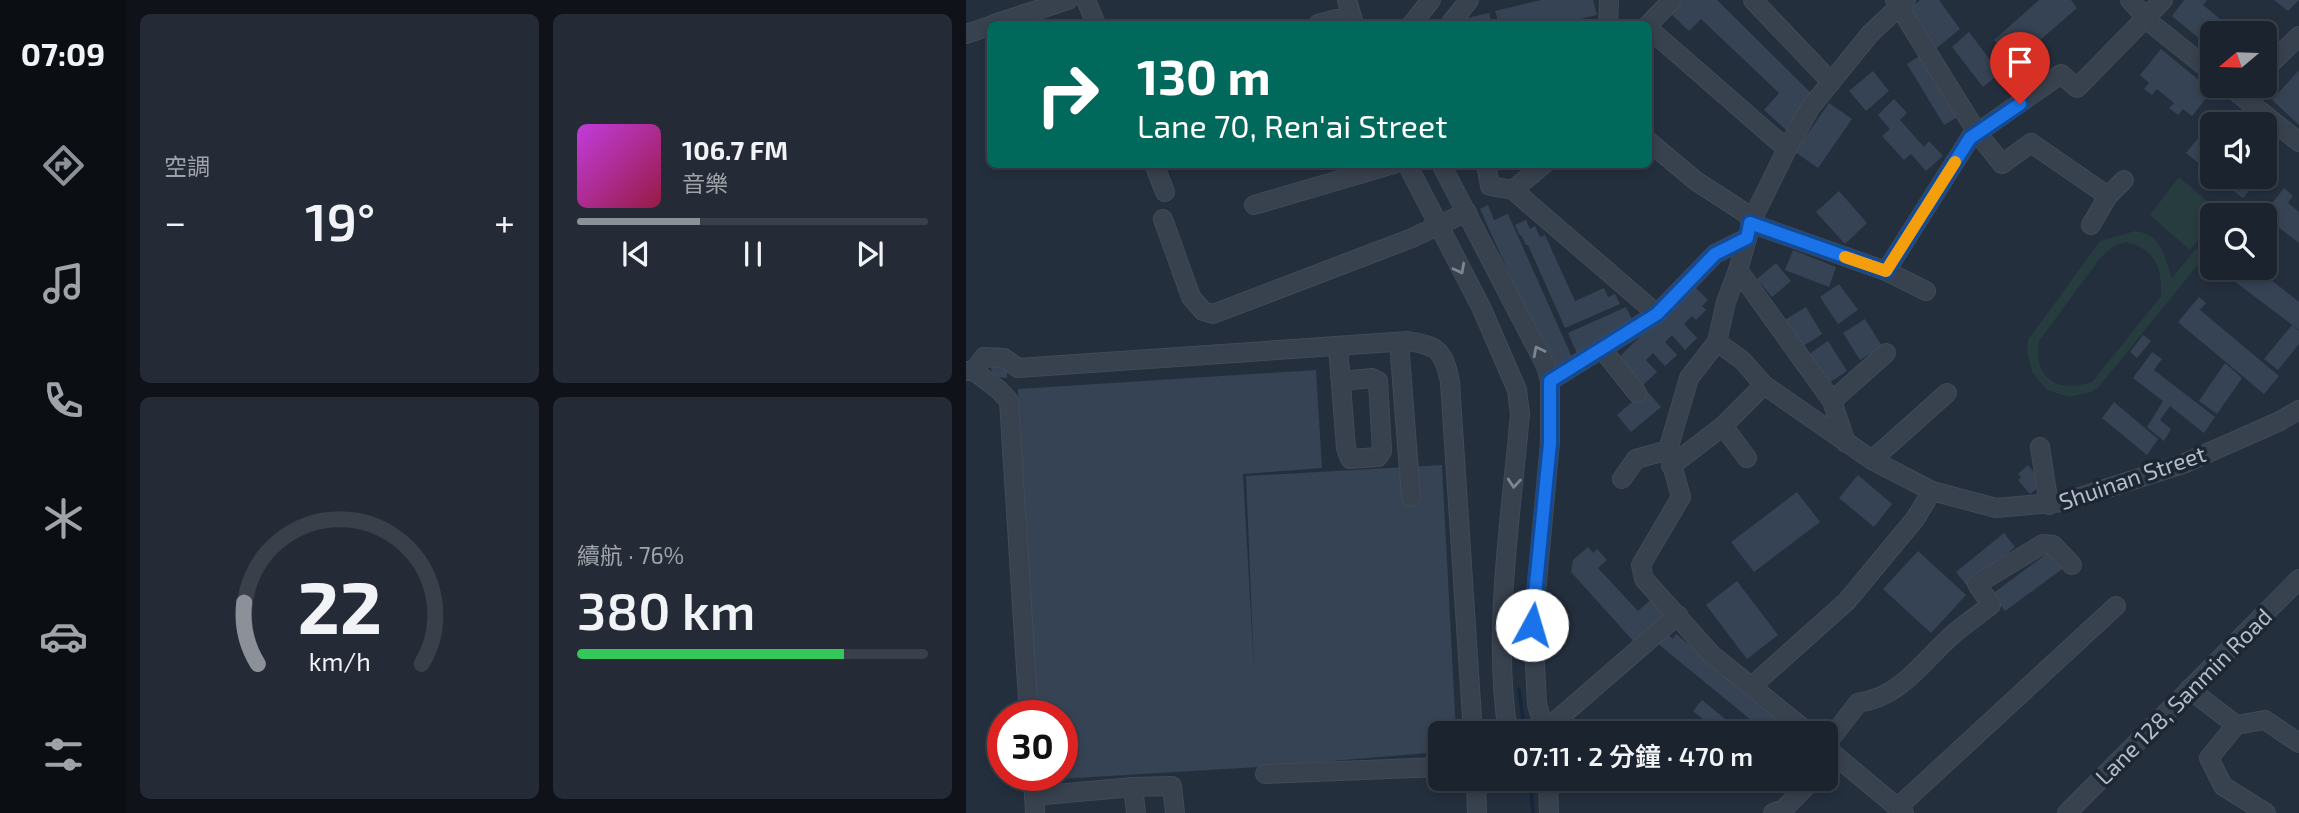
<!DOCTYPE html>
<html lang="zh-TW">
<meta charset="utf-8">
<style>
:root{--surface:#1b232e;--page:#242b36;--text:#f1f3f6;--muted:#a0a4aa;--line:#39404a;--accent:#8c9099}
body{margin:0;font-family:"Exo 2","Noto Sans TC",sans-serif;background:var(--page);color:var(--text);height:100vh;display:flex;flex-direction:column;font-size:26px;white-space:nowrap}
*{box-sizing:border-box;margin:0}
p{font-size:23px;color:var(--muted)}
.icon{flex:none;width:38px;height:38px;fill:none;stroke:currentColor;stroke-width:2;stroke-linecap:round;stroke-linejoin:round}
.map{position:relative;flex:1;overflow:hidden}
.sheet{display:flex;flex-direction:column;gap:14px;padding:14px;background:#0f1319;width:840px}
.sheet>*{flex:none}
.guide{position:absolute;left:21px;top:21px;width:665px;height:147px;border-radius:10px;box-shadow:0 4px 10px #0003,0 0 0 2px var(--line);background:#00695c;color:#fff;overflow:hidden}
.needle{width:46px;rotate:251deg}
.controls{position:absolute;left:1234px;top:21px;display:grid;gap:14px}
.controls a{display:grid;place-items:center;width:77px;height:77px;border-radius:10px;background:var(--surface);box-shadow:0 4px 10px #0003,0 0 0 2px var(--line);font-size:35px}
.speed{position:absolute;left:21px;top:700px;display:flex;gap:14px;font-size:35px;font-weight:700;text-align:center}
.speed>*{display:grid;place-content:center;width:91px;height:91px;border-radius:50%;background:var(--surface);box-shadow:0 4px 10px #0003,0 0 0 2px var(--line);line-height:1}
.speed .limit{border:10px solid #d22;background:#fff;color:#111}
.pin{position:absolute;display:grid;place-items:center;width:60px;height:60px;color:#fff;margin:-72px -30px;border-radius:50% 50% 50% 0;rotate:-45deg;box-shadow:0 0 7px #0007}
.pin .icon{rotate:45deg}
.me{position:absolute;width:77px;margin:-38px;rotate:6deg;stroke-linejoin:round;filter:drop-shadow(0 0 5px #0008)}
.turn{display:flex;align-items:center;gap:24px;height:147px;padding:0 35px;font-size:32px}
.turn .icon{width:91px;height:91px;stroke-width:2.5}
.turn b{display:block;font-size:49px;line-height:60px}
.big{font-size:52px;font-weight:600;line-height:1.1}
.sheet .widget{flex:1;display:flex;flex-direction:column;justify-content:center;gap:10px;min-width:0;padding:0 24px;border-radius:10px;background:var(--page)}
.sheet .dial{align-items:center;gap:0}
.dial svg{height:182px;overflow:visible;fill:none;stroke:var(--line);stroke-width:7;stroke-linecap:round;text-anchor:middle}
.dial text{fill:var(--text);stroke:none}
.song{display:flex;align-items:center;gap:21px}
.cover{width:84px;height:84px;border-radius:10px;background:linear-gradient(135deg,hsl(290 70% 55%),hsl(340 70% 35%))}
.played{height:7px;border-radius:4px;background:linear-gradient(90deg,var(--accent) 35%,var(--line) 35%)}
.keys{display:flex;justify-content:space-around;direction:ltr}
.heat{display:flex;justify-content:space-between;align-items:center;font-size:38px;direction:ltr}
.charge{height:10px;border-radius:5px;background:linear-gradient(90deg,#34c759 76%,var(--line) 0)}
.sheet .tiles{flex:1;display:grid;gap:14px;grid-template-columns:repeat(2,1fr)}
.trip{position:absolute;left:462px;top:721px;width:410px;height:70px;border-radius:10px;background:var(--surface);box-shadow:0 4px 10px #0003,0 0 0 2px var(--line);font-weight:600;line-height:70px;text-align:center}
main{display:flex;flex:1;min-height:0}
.tab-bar{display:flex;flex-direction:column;width:126px;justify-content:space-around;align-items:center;background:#0b0e12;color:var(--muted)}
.tab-bar .icon{width:49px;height:49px}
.tab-bar .selected{color:var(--accent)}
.tab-bar b{font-size:32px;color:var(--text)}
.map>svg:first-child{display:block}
</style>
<main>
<nav class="tab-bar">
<b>07:09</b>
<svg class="icon selected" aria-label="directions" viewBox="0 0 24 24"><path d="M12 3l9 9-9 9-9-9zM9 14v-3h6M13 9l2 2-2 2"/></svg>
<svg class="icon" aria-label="music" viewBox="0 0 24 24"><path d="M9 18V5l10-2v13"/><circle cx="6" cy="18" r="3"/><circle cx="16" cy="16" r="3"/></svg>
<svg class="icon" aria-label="phone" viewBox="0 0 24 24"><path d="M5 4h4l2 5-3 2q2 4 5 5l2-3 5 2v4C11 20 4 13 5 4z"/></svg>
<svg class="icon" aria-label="climate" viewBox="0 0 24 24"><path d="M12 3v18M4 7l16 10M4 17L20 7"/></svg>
<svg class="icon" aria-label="car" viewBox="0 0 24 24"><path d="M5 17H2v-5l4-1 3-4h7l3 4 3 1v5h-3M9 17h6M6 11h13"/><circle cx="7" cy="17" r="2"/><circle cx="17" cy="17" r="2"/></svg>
<svg class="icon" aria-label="filters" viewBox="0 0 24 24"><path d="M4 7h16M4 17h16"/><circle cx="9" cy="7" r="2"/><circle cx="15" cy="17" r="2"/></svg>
</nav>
<section class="sheet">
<div class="tiles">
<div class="widget"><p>空調</p>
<div class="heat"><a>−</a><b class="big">19°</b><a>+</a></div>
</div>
<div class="widget">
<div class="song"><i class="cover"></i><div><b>106.7 FM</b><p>音樂</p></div></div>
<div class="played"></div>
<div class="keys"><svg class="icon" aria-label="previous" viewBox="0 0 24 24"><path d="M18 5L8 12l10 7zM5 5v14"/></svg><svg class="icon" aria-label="pause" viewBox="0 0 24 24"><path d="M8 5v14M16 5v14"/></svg><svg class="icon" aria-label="next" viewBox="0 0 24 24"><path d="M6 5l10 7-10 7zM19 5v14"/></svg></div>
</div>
<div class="widget dial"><svg viewBox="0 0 100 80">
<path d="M14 69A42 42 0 1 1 86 69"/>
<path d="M14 69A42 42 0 0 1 8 42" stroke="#8c9099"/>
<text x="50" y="56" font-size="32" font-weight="700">22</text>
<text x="50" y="72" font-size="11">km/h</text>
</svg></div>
<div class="widget"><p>續航 · 76%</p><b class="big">380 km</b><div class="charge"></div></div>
</div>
</section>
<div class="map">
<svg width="1333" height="813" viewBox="0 0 1333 813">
<rect width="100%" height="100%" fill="#242f3e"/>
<!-- green -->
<g fill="#263c3f" fill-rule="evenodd">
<path d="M1213,177L1254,212L1251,215H1246V222L1224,250L1184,215Z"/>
<path d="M1169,231C1197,235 1197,255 1206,278L1230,249L1238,257L1132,388L1125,392L1103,397L1081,390L1066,372L1061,350L1062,340L1134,241ZM1160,242C1189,249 1196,267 1195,296L1127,381C1094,395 1066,378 1073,341L1135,257L1148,246Z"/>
</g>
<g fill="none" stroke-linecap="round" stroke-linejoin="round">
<!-- stream -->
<g stroke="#17263c" stroke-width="3.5">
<path d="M553,690L559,733"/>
<path d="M564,779L567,813"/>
</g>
</g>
<!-- building -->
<g fill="#364354">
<path d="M575,0H627L631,15L594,24H533L529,11Z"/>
<path d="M716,0H751L845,93L820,130L798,110L813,93L735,19L723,31L704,13Z"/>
<path d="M954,0H973L994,29L967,51L940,12Z"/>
<path d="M1073,0H1105L1111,8L1048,63L1028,40Z"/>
<path d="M1218,0H1241L1237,5L1271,33H1246V49L1206,16Z"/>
<path d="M1308,0H1333L1322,11Z"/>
<path d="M523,13L526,24H494L497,19Z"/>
<path d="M1003,32L1034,73L1017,87L986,47Z"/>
<path d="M1195,49L1246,91L1226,116L1217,109L1212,115L1203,108L1208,103L1191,89L1186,95L1178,89L1183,83L1174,75Z"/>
<path d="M958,53L995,115L978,125L941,64Z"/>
<path d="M1333,70V125L1306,100Z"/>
<path d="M907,71L923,91L900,111L883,91Z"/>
<path d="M928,99L941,113L934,120L958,147L963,141L977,156L960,171L945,154L938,160L916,136L924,129L912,115Z"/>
<path d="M863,103L886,119L852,168L829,152Z"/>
<path d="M1255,110L1271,124H1246V174L1220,153Z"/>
<path d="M1249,177H1294L1277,198Z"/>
<path d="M1318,188L1327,196L1322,203L1333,212V243L1297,215Z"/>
<path d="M873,191L901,223L879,244L850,212Z"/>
<path d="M522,205L528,220L542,214L610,366L589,375L514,209Z"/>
<path d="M560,220L564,229L569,226L574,237L579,235L609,301L638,288L642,297L649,294L654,304L599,328L562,245H560L555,235L554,236L549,225Z"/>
<path d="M827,250L870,267L863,287L819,270Z"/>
<path d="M810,263L825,281L806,297L791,279Z"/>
<path d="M1253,268H1290L1333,302V330L1252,269Z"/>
<path d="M873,284L892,310L872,324L854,297Z"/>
<path d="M727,285L742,300L736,306L740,310L730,320L726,316L718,324L731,338L719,350L706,335L699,342L711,355L699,366L687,353L680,360L691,372L677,385L666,373L648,362Z"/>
<path d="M1233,297L1240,303L1234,310L1313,376L1298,394L1212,322Z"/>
<path d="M660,307L670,327L615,363L602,333Z"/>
<path d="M840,307L856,334L834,348L817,321Z"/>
<path d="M899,319L916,346L894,360L877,333Z"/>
<path d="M1326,325L1333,331V344L1312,370L1298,359Z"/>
<path d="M1177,335L1185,341L1171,358L1164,352Z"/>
<path d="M862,341L881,371L860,385L840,356Z"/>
<path d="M1186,352L1196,359L1188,370L1249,417L1238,433L1204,406L1194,420L1205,429L1198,441L1181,427L1197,401L1167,378Z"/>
<path d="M32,363L41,369V378L31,377L26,373L25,368L27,364Z"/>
<path d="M1259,363L1276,378L1251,414L1233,401Z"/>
<path d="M350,370L356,468L277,474L288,668L280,476L476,465L490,733H474V752L293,767L76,780V775H96V716H72L52,389Z"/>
<path d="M680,390L695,407L665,432L651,415Z"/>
<path d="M1148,402L1192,439L1181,455L1136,418Z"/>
<path d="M1062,465L1077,484L1064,494L1052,480L1055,477L1052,474Z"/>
<path d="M892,475L926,504L908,527L873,498Z"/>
<path d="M831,492L854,522L788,572L765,542Z"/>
<path d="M1038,533L1049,547L1002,587L990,572Z"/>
<path d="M622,547L627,553L631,549L641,560L632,568L672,611L687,598L698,613L697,616L670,644L605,572L607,560Z"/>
<path d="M1087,549L1099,567L1039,611L1026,594Z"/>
<path d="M952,551L1000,595L965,633L917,589Z"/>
<path d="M771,581L812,635L781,659L740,605Z"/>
<path d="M700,633L707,639L710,634L831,733H801L691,643Z"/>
<path d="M736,700L773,730L777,733H747L744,731L740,726L742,723L727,711Z"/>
</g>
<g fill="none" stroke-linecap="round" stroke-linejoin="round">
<!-- minor casing -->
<g stroke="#414a57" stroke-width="20">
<g id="minor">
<path d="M120,0L130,24"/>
<path d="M381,0L388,24"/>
<path d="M787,0L865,82"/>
<path d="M929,0L1012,134L1036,164L1065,143L1142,196L1125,225"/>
<path d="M1164,0L1187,25L1246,72"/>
<path d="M28,24L102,0"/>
<path d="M352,24L371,19L372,24"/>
<path d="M446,24L465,0"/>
<path d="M484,24L503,0"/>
<path d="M642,24L643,0"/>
<path d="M682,25L706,0"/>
<path d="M682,28L821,149"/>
<path d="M0,34L24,26"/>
<path d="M1298,70L1333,36"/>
<path d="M1263,86L1333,142"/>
<path d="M682,141L730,181L787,218"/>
<path d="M188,164L199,192"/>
<path d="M441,164L515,307L551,390L554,414C545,518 526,630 542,733"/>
<path d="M475,164L580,366L584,381V443L567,625L571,704L579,733"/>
<path d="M520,164L524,186L547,190"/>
<path d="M578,164L547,190L691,314"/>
<path d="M1142,196L1158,180"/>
<path d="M288,205L428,164"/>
<path d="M197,219L225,297L237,311L247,314L446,238L501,212"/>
<path d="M784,223L920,271L960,291"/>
<path d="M772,270L866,401L880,443"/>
<path d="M920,271L1004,138L1095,74L1111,88L1197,0"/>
<path d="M433,342L445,497"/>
<path d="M751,342L776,360L798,385L906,460L966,491L1030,508L1098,502L1217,464L1314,421L1333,410"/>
<path d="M372,346L380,448L384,459L412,457L416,451L412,381L406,378L375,381"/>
<path d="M636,349L671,393"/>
<path d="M0,371H8L33,390L43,401L63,716"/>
<path d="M8,371L18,357L38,358L52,368L442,341C473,346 478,352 484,382L507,733"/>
<path d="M584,381L691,314L749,254L781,238"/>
<path d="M866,401L920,353"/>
<path d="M1074,447L1083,505"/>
<path d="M781,458L757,426L798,385"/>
<path d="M906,460L981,393"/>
<path d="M705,466L757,426"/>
<path d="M656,479L670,459L702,450"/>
<path d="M786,686L881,601L949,519L966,491"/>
<path d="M1223,689L1270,725L1299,720L1333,743"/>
<path d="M1270,725L1243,758L1257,786L1300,813"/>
<path d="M578,731L712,615"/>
<path d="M843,733L745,654L678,579L675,565L715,497L702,450L723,378L751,342L760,302L772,270L787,218L821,149L844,108L904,34L940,0"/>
<path d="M859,746L892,703C933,697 952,667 981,640C994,627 1010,617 1025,605L1011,584L1077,544L1087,545L1106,565"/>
<path d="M859,747L938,813"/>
<path d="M299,774L474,767"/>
<path d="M67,775L69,813"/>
<path d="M510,779L511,813"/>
<path d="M582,779L583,813"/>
<path d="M167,787L206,786L209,813"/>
<path d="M68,796L167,787L170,813"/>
<path d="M932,807L1150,606"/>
<path d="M807,813L818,809L847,779"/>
<path d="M1101,813L1333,579"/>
</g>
</g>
<!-- minor -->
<use href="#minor" stroke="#38414e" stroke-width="18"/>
</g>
<!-- one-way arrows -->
<defs><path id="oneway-chevron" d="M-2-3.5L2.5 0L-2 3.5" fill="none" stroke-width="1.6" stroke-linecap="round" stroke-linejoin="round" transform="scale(1.75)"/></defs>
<g stroke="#7c8592">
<use href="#oneway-chevron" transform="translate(494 269) rotate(62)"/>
<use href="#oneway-chevron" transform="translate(572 351) rotate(-117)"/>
<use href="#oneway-chevron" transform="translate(548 483) rotate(95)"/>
</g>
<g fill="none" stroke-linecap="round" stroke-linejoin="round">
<!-- route casing -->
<g stroke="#114b97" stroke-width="18">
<path id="route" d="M566,625L584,443V381L691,314L749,254L781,238L784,223L920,271L1004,138L1054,104"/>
</g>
<!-- route -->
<use href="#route" stroke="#1a73e8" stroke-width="12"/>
<!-- slow -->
<path stroke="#f59e0b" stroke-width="12" d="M879,257L920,271L989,162"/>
</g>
<g text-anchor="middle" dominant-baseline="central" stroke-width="7" stroke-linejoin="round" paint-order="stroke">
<!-- street labels -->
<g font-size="23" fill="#b4bcc9" stroke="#1d2633">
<text transform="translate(1166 477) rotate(-19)">Shuinan Street</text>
<text transform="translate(1217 696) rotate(-45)">Lane 128, Sanmin Road</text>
</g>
</g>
</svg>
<div class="controls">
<a><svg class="needle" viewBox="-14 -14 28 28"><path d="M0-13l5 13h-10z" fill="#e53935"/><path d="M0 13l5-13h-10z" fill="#a0a4aa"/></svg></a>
<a><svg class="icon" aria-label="sound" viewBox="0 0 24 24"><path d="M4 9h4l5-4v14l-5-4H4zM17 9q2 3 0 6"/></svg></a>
<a><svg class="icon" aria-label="search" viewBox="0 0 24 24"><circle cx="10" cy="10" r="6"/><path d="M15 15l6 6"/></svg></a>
</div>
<div class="speed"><div class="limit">30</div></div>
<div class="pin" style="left:1054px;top:104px;background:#d93025"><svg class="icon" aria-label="arrive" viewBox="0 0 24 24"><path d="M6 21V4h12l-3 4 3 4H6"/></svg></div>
<svg class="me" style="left:566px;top:625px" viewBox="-20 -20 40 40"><circle r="19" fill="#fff"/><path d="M0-13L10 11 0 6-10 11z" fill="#1a73e8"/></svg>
<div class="trip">07:11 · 2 分鐘 · 470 m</div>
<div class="guide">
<div class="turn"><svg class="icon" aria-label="right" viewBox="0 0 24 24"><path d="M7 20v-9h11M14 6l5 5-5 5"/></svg><div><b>130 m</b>Lane 70, Ren'ai Street</div></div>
</div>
</div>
</main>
